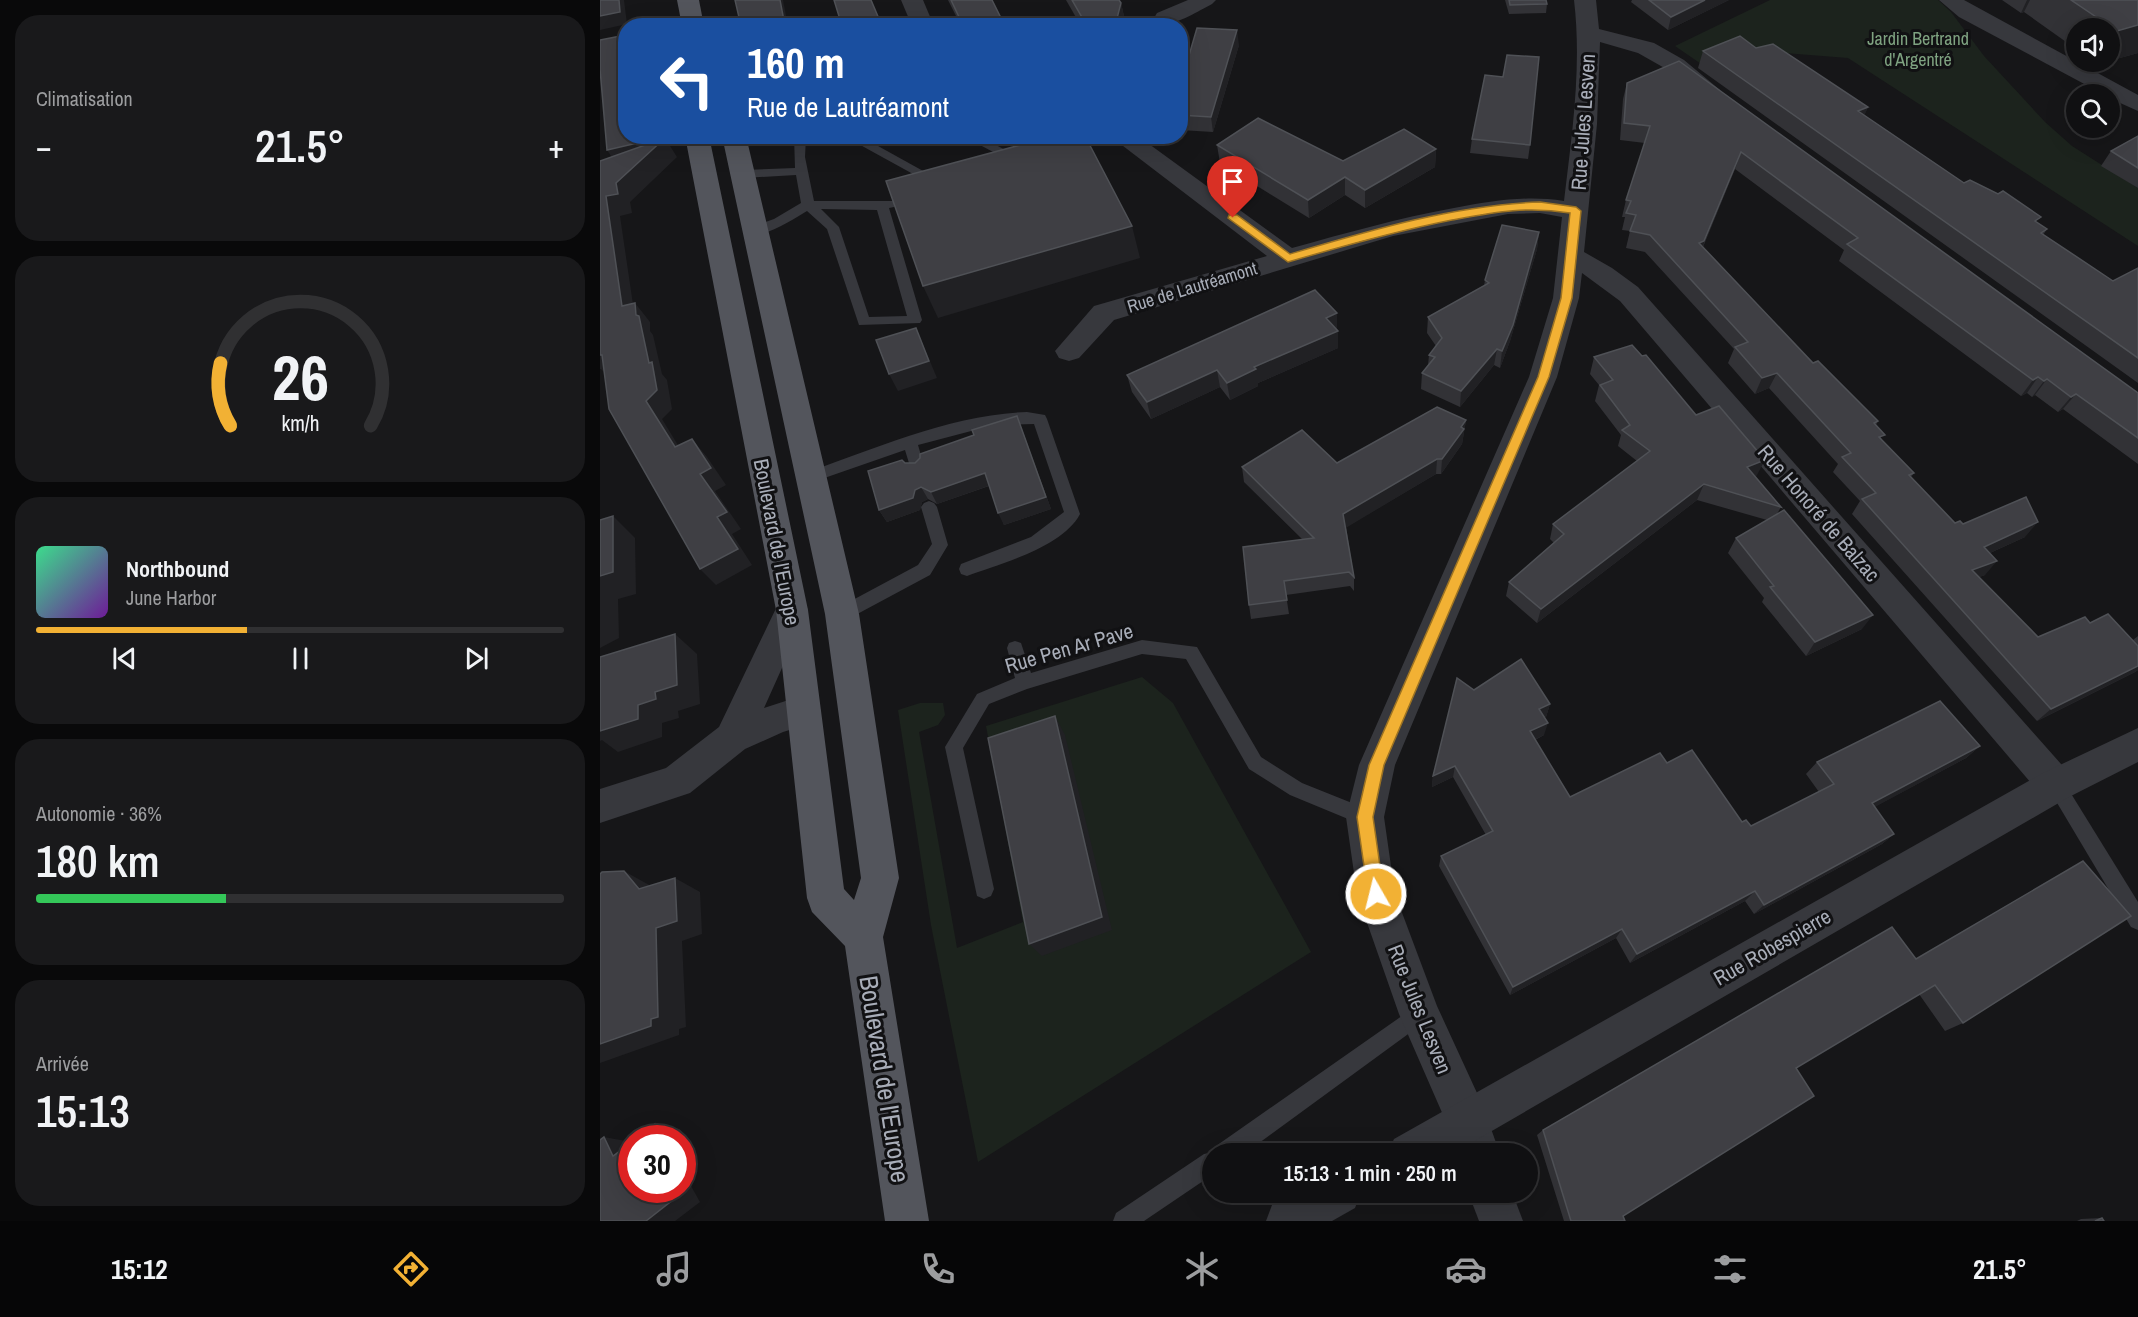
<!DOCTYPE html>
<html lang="fr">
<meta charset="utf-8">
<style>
:root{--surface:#101012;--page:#19191b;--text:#f1f3f6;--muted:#9c9d9f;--line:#303032;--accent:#f2b134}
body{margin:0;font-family:"Archivo Narrow",sans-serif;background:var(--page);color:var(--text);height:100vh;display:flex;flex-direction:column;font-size:22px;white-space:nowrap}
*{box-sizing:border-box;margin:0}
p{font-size:20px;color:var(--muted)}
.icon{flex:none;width:33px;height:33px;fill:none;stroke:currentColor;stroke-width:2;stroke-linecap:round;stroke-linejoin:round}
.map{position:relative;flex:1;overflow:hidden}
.side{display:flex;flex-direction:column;gap:15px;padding:15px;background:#09090a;width:600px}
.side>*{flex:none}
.guide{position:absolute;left:18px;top:18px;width:570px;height:126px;border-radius:24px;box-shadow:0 6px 24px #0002,0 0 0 2px var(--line);background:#1a4fa0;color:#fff;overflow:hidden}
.buttons{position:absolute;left:1466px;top:18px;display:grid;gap:12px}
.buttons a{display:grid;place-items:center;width:54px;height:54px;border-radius:50%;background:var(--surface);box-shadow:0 6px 24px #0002,0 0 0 2px var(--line);font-size:30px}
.speed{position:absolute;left:18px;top:1125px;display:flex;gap:12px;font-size:30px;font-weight:700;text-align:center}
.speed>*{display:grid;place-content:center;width:78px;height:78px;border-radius:50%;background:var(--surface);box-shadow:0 6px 24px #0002,0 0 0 2px var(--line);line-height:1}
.speed .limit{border:9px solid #d22;background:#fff;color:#111}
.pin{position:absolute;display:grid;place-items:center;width:51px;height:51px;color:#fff;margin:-62px -26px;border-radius:50% 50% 50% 0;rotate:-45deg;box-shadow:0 0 6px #0007}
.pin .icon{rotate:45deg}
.me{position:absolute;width:66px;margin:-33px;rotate:352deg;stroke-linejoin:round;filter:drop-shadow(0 0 4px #0008)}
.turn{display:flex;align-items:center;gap:21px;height:126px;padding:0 30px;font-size:27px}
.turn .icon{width:78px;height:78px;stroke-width:2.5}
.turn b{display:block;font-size:42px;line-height:51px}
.big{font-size:45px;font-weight:600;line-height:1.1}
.side .card{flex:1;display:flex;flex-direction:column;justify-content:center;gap:9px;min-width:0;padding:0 21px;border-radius:24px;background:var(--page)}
.side .dial{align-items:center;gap:0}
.dial svg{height:156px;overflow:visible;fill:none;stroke:var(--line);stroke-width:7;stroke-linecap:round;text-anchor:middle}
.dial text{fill:var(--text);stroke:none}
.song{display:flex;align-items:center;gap:18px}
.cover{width:72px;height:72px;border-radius:9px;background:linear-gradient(135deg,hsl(150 70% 55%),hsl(280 70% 35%))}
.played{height:6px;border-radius:3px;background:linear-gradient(90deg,var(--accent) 40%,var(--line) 40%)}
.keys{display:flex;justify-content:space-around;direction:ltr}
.heat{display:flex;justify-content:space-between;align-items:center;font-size:33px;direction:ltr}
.charge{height:9px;border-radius:4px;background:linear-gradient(90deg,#34c759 36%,var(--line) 0)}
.trip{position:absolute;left:602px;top:1143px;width:336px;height:60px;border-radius:30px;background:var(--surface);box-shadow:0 6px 24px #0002,0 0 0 2px var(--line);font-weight:600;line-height:60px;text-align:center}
.tabs{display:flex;height:96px;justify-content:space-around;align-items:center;background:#060607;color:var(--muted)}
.tabs .icon{width:42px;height:42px}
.tabs .selected{color:var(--accent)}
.tabs b{font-size:27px;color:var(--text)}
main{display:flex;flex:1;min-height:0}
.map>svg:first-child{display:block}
</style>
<main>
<section class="side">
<div class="card"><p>Climatisation</p>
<div class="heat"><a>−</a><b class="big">21.5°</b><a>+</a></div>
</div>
<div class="card dial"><svg viewBox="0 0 100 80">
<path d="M14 69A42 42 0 1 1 86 69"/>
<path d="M14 69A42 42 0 0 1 9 37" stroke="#f2b134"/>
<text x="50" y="56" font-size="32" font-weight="700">26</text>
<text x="50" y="72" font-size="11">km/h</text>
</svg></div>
<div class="card">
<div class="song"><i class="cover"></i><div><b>Northbound</b><p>June Harbor</p></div></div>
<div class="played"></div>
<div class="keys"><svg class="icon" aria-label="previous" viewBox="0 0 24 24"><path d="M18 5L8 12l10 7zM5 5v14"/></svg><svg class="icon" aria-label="pause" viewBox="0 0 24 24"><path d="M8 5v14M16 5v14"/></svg><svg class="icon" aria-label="next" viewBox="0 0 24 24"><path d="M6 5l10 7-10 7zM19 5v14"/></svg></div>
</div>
<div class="card"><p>Autonomie · 36%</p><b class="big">180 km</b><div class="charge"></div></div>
<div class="card"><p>Arrivée</p><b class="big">15:13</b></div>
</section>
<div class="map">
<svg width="1538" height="1221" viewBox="0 0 1538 1221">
<rect width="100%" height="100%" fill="#161618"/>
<!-- green -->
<g fill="#1c231d">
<path d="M1170,0H1338L1351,12L1384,56L1445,122L1472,146L1538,188V246L1248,58L1146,50L1110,70L1075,46Z"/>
<path d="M542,677L573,703L711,952L378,1162L331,925L298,710L320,703H343L345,715L338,725L319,732L357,948L423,922L386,726Z"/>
</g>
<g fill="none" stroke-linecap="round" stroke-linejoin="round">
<!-- service -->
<g fill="#37383d" fill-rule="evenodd">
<path d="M194,136H206L205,157L214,201H294L296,204L294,207L289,208L322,320L320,323L259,325L227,229L207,211C194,219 165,238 149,234L148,231L149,228L174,219L201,203L196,175L143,178L137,174L143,170L195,168ZM221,209L277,210L307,316L269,317L239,227Z"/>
<path d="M244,136H260L343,182L341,185H333Z"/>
<path d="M363,136H379L424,160L418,164L414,163Z"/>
<path d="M427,412L445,415L447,419L480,514C463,547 400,564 367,576L361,574L359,569L361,564L431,537L464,512L434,424L394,425L318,445L325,469L322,473H312L305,450L210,483L205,481L202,477L205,473C274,449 353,414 427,412Z"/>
<path d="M329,501L334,503L337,507L348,545L330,575L248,619L242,621L236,619L234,614L236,609L318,565L332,544L321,507L324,503Z"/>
<path d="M542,640L597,647L661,757L702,783L772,811L774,817L772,823L765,826L690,795L649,769L586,659L542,654L427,689L389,704L363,748L394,889L391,896L384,899L377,896L345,747L377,694L415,678L407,648L409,643L415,641L421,643L431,673Z"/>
<path d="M1456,776L1462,779L1538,902V930L1531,927L1450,791L1447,785L1450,779Z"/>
<path d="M819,1004L826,1007L829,1014L826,1021L644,1154H612V1175L544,1221H513L516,1213L604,1154L614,1152L616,1146Z"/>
</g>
<!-- minor -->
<g fill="#37383d" fill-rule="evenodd">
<path d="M301,0H323L334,26H312Z"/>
<path d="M588,0H616L612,4C596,12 575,27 557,23L554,18L557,13Z"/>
<path d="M974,0H996L999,29L1054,43L1084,60L1120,90L1117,95L1109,97L1101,95L1068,70L1038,53L1000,42L997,124L984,252L1012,268L1038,287L1469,773L1474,785L1469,797L1456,802L1443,797L1020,301L982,273L979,298L957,377L795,765L784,817L795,894L837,1006L883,1106L900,1154H856L847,1124L799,1014L757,894L746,817L759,765L929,377L953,298L962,217L940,213L908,214L793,236L514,320L479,358L469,361L459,358L455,351L494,306L667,256L510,136H538L692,248C746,233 799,218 854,208C892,201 926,195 964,201C972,134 982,67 974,0Z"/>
<path d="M1339,0H1364L1538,95V111L1509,98V94H1503L1359,17Z"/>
<path d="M192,596L204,600L208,610L164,708L204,695L216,700L221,711L216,722L183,732L145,749L90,793L0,823V789L66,768L119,727L180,600Z"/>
<path d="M868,1192H912L923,1221H879Z"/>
</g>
<!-- tertiary -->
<g fill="#37383d" fill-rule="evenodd">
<path d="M1538,728V762L1469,797L852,1154H787L794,1139L1443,773Z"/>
<path d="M695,1192H761L755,1208L732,1221H666L672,1205Z"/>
</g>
<!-- primary -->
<g fill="#53555c" fill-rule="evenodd">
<path d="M77,0H99L104,26H82Z"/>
<path d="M85,136H109L208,610L244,889L254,900L261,878L225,614L122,136H146L259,614L299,878L283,937L329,1221H285L245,946L212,912L207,898L176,610Z"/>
</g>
</g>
<!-- wall -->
<g fill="#323236">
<path d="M348,0H392L405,26H361Z"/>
<path d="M466,0H519L521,3L525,21L524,26H481Z"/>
<path d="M905,0H946L947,4L946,13L909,14Z"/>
<path d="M1032,0H1129L1068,30L1031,2Z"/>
<path d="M1402,0H1538V53L1509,61V28H1476V49L1424,12L1421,13Z"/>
<path d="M639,45L613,132L580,130V86Z"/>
<path d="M1156,48L1268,107L1264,115L1364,183L1438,223L1447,229L1443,235L1513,281L1538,268V383L1098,68L1103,51Z"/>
<path d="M1027,83L1538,393V464L1463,409L1458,412L1435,395L1432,397L1427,393L1421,396L1239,261L1244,250L1135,169L1103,247L1213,363L1278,421L1276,425L1282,440L1314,473L1311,477L1355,523L1425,537L1390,553L1385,575L1379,577L1438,637L1490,623L1533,640L1538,636V670L1535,672L1437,721L1252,514L1260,501L1233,472L1238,464L1169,388L1155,394L1128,363L1134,349L1045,252L1026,248L1030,231L1022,230L1025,217H1022L1026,200L1045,143L1020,140L1023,99Z"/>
<path d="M1538,136V188L1501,166L1511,151Z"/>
<path d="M872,139L930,145L928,159L870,153Z"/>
<path d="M617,145L743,161L836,149L835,167L765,208L745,195L709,218L620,163Z"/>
<path d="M939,232L937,249L910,341L900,368L894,365L860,407L821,389L822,373L828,365L829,355L836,346L827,333L828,317L884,286L885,280Z"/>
<path d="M737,330L738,348L658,383V386L630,400L620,387L551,419L532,392L527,375Z"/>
<path d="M1042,356L1096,415L1157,475L1155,476L1181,507L1177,514L1262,629L1206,656L1162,602L1164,598L1128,553L1136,538L1167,520L1097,500L937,623L906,596L909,582L954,543L950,539L953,524L1037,461L1018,446L1021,435L995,401L999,385L990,374L994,357Z"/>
<path d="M866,420L862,444L841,474H836L746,527L754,577V591L750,586L686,595L689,614L651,619L649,605L702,539L644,482L642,467L737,463Z"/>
<path d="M422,429L451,509L404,525L389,486L337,504L328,499L322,502L320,510L287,522L279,510L305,463H315Z"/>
<path d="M874,690L950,704L946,717H944V735L935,740L970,797L1067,763L1142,822L1151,826L1219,792L1206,774L1217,762L1380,746L1366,758L1274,807L1294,834L1282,844L1154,914L1145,901L1030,963L1016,938L910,995L839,866L841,856L886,835L853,777L832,787L833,776Z"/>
<path d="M1292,927L1363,1023L1345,1031L1319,994L1196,1068L1023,1216L1025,1221H964L937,1135L943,1130Z"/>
<path d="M1502,1218L1504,1221H1477L1481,1219Z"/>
</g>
<!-- shaded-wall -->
<g fill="#212124">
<path d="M19,0H24L27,24L0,30V16Z"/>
<path d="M180,0H183L188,26H185Z"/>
<path d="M1105,0H1129L1068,30L1071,17Z"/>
<path d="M1427,0H1430L1424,12L1421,13Z"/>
<path d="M521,3L525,21L524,26H515Z"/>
<path d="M1538,25V53L1509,61V45L1517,31Z"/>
<path d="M637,30L639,45L613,132L611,117Z"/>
<path d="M1268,107L1261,123L1258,111Z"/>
<path d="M41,136H46L48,151L13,159L7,150Z"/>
<path d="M65,138L77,157L30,202L32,213L20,216L36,325L22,306L6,196L16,183Z"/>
<path d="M836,149L835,167L765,208V190Z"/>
<path d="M1141,152L1135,169L1098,258L1099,243Z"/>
<path d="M745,177V195L709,218L708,200Z"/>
<path d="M532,226L540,258L338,318L323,286Z"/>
<path d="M939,232L937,249L910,341L900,368L902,351Z"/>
<path d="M35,303L50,322V331L53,335L62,374L67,380L72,409L62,419L90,465L75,447L46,401Z"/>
<path d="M737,313V330L726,318Z"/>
<path d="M316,328L337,378L298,391L289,374Z"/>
<path d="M738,331V348L658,383V386L630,400L627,383L654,367Z"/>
<path d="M897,349L894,365L860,407L861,391Z"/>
<path d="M0,355H2L7,375L1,369H0Z"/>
<path d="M617,370L620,387L551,419L547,402Z"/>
<path d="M1177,373L1169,388L1155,394L1162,378Z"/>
<path d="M1438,377L1427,393L1421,396L1433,380Z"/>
<path d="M1447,379L1435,395L1432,397L1444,381Z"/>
<path d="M1476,394L1463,409L1458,412L1471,397Z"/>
<path d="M417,416L451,509L404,525L398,513Z"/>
<path d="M866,420L862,444L841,474L842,459Z"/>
<path d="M92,439L107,457L126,485L115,491L141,529L132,534L152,565L116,585L100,569L117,517L100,474Z"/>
<path d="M837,459L836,474L744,529L743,514Z"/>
<path d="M1165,460L1157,475L1140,483L1147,467Z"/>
<path d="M385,473L391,485L337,504L331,492Z"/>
<path d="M1104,484L1097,500L937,623L941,609Z"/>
<path d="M321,487L328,499L322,502L320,510L287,522L279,510Z"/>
<path d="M13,516L35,538L36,594L18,599L19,638L0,648V576Z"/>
<path d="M1438,522L1425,537L1372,561L1384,547Z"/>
<path d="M1397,561L1385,575L1360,584L1372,570Z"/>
<path d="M1273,615L1262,629L1206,656L1215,642Z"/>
<path d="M75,634L97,654L100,704L78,711L79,718L62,723V737L18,752L2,740L0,741V722L38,705L55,692Z"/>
<path d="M1538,666V670L1535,672L1437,721L1451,709Z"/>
<path d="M950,704L946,717L935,721L939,709Z"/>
<path d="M455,716L465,735L512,930L442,956L429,944Z"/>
<path d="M948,723L944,735L926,744L930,731Z"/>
<path d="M1380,746L1366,758L1260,815L1272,803Z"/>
<path d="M855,766L853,777L832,787L833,776Z"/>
<path d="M1294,834L1282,844L1154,914L1164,905Z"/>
<path d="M24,871L51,886L39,889Z"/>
<path d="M75,878L100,892L102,934L82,941L86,1027L79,1029V1035L0,1063V1044L56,928Z"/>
<path d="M1155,891L1145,901L1030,963L1037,954Z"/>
<path d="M1022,929L1016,938L910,995L913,987Z"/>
<path d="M55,1124L80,1129L96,1160L82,1170V1138H62Z"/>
<path d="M4,1137L31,1142L32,1143L13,1156Z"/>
<path d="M82,1170L100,1202L75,1221H46L69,1190H82Z"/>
</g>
<!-- building -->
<g fill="#3f3f44" stroke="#4f5156" stroke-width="1.5">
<path d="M0,0H19L20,12L0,16Z"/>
<path d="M135,0H180L185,26H141Z"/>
<path d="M234,0H271L282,26H242Z"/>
<path d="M351,0H392L405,26H368L360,19Z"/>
<path d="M472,0H519L521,3L515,26H487Z"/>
<path d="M909,0H946L947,4L910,5Z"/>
<path d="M1049,0H1105L1071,17Z"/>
<path d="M1471,0H1538V25L1517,31Z"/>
<path d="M597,28L637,30L611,117L580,115V86Z"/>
<path d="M26,35V136H41L42,142L7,150L0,69V40Z"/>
<path d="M1140,36L1156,48L1173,44L1268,107L1258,111L1364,183L1370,180L1398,194L1403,191L1441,217L1435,221L1447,229L1441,233L1513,281L1538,268V358L1103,51Z"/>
<path d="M907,55L939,57L930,145L872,139L885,75L903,77Z"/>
<path d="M1079,61L1538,393V438L1476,394L1471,397L1447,379L1444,381L1438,377L1433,380L1247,244L1258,238L1141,152L1104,241L1099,243L1213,363L1218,361L1278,421L1274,423L1285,435L1279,437L1314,473L1309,475L1355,523L1360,521L1363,524L1426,497L1438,522L1384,547L1397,561L1372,570L1438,637L1485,617L1490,623L1508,614L1538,646V666L1451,709L1262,499L1276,493L1242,457L1251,453L1177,373L1162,378L1135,347L1148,342L1050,235L1030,231L1036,215L1026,213L1031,201L1026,200L1050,126L1024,123L1027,83Z"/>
<path d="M658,118L743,161L804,129L836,149L765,190L745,177L708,200L617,145Z"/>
<path d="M454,136H485L532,226L323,286L286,181Z"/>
<path d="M1538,136V168L1511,151Z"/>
<path d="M65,138L16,183L18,194L6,196L22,306L35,303L36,315L39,316L49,363L52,362L57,390L46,401L75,447L92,439L111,468L100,474L127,512L117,517L138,549L100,569L9,409L2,355H0V161Z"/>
<path d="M902,225L939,232L913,325L902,351L897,349L861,391L822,373L835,357L829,355L842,338L828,317L889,283L885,280Z"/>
<path d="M715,290L737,313L726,318L738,331L654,367L656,369L627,383L617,370L547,402L527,375Z"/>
<path d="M316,328L329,361L289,374L276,340Z"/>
<path d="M1032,345L1042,356L1046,355L1096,415L1119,406L1165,460L1147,467L1181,507L1104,484L941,609L909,582L964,534L953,524L1050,451L1022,430L1030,425L1000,385L1013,380L994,357Z"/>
<path d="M837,407L866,420L861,427L864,429L842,459H837L743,514L754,577L749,572L684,581L687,600L649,605L643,547L714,538L642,467L702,430L737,463Z"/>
<path d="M417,416L446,497L398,513L385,473L331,492L321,487L315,490L313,498L279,510L268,471L302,460L305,463H315L320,458V454L374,435L372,430Z"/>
<path d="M1184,510L1273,615L1215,642L1170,587L1174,586L1136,538Z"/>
<path d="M13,516V572L0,576V520Z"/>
<path d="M75,634L77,685L55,692L56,699L38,705V719L0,731V657Z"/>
<path d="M921,659L950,704L939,709L948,723L930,731L970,797L1060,753L1067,763L1092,750L1142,822L1146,820L1151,826L1234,784L1217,762L1340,701L1380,746L1272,803L1294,834L1164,905L1155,891L1037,954L1022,929L913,987L841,856L893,831L855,766L833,776L857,678L874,690Z"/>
<path d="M455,716L502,917L429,944L388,738Z"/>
<path d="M1483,861L1531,916L1363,1023L1335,985L1196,1068L1214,1096L1023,1216L1025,1221H971L943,1130L1292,927L1316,959Z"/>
<path d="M24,871L39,889L75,878L77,921L56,928L58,1017L51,1019V1026L0,1044V874L2,872Z"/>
<path d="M55,1124L62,1138H36Z"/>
<path d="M4,1137L13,1156L32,1142V1190H69L74,1199L46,1221H0V1140Z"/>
<path d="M1502,1218L1504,1221H1495Z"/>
</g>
<!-- route -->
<path fill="#f2b134" stroke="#9d7322" stroke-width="1.5" d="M940,202L976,207L981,211L972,298L949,377L784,765L773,817L784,894L782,899L776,901L770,899L768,894L757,817L769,765L938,377L961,298L970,213C926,206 896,212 852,220C796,231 743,246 688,262L628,218L629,215H637L690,254C771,230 855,205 940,202Z"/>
<g text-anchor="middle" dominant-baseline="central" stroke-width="6" stroke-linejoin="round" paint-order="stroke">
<!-- far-park labels -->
<g font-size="18" fill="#7fa381" stroke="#111113">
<text x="1318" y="38">Jardin Bertrand<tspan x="1318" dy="21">d'Argentré</tspan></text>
</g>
<!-- far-street labels -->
<g font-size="18" fill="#a8adb8" stroke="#111113">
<text transform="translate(592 287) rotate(-17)">Rue de Lautréamont</text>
</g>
<!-- street labels -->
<g font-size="21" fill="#a8adb8" stroke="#111113">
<text transform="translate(983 122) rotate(-86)">Rue Jules Lesven</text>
<text transform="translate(1219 513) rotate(49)">Rue Honoré de Balzac</text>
<text transform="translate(177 542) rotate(79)">Boulevard de l'Europe</text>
<text transform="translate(469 648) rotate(-16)">Rue Pen Ar Pave</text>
<text transform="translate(1172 947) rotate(-30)">Rue Robespierre</text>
<text transform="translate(820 1009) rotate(68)">Rue Jules Lesven</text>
</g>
<!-- near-street labels -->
<g font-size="26" fill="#a8adb8" stroke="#111113">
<text transform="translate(285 1079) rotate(81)">Boulevard de l'Europe</text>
</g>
</g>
</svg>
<div class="buttons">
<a><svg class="icon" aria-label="sound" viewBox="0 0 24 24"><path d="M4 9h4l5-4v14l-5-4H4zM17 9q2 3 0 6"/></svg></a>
<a><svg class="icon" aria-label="search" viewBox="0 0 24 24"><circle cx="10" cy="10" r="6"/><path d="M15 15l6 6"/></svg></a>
</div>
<div class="speed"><div class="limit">30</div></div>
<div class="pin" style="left:633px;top:218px;background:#d93025"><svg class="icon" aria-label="arrive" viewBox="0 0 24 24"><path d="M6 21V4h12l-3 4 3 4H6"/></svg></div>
<svg class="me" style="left:776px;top:894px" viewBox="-20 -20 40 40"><circle r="17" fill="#f2b134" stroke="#fff" stroke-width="3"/><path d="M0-11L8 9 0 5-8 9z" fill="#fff"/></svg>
<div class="trip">15:13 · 1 min · 250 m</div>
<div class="guide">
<div class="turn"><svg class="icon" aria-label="left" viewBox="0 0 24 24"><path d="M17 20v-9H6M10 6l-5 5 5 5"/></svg><div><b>160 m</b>Rue de Lautréamont</div></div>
</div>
</div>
</main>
<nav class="tabs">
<b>15:12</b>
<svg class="icon selected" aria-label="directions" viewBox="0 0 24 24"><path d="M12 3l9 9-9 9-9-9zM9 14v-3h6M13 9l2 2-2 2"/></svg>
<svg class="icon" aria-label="music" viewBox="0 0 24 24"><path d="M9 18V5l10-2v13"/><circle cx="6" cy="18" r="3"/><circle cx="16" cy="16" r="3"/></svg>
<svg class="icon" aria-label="phone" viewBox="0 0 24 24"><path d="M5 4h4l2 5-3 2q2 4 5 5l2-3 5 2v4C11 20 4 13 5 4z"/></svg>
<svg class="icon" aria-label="climate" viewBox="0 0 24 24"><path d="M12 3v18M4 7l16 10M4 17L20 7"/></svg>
<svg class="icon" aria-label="car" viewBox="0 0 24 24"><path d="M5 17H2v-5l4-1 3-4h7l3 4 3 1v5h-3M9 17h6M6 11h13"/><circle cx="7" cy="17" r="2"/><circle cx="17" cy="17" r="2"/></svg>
<svg class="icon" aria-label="filters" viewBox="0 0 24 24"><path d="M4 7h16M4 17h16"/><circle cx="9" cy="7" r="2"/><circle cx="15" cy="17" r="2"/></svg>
<b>21.5°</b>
</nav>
